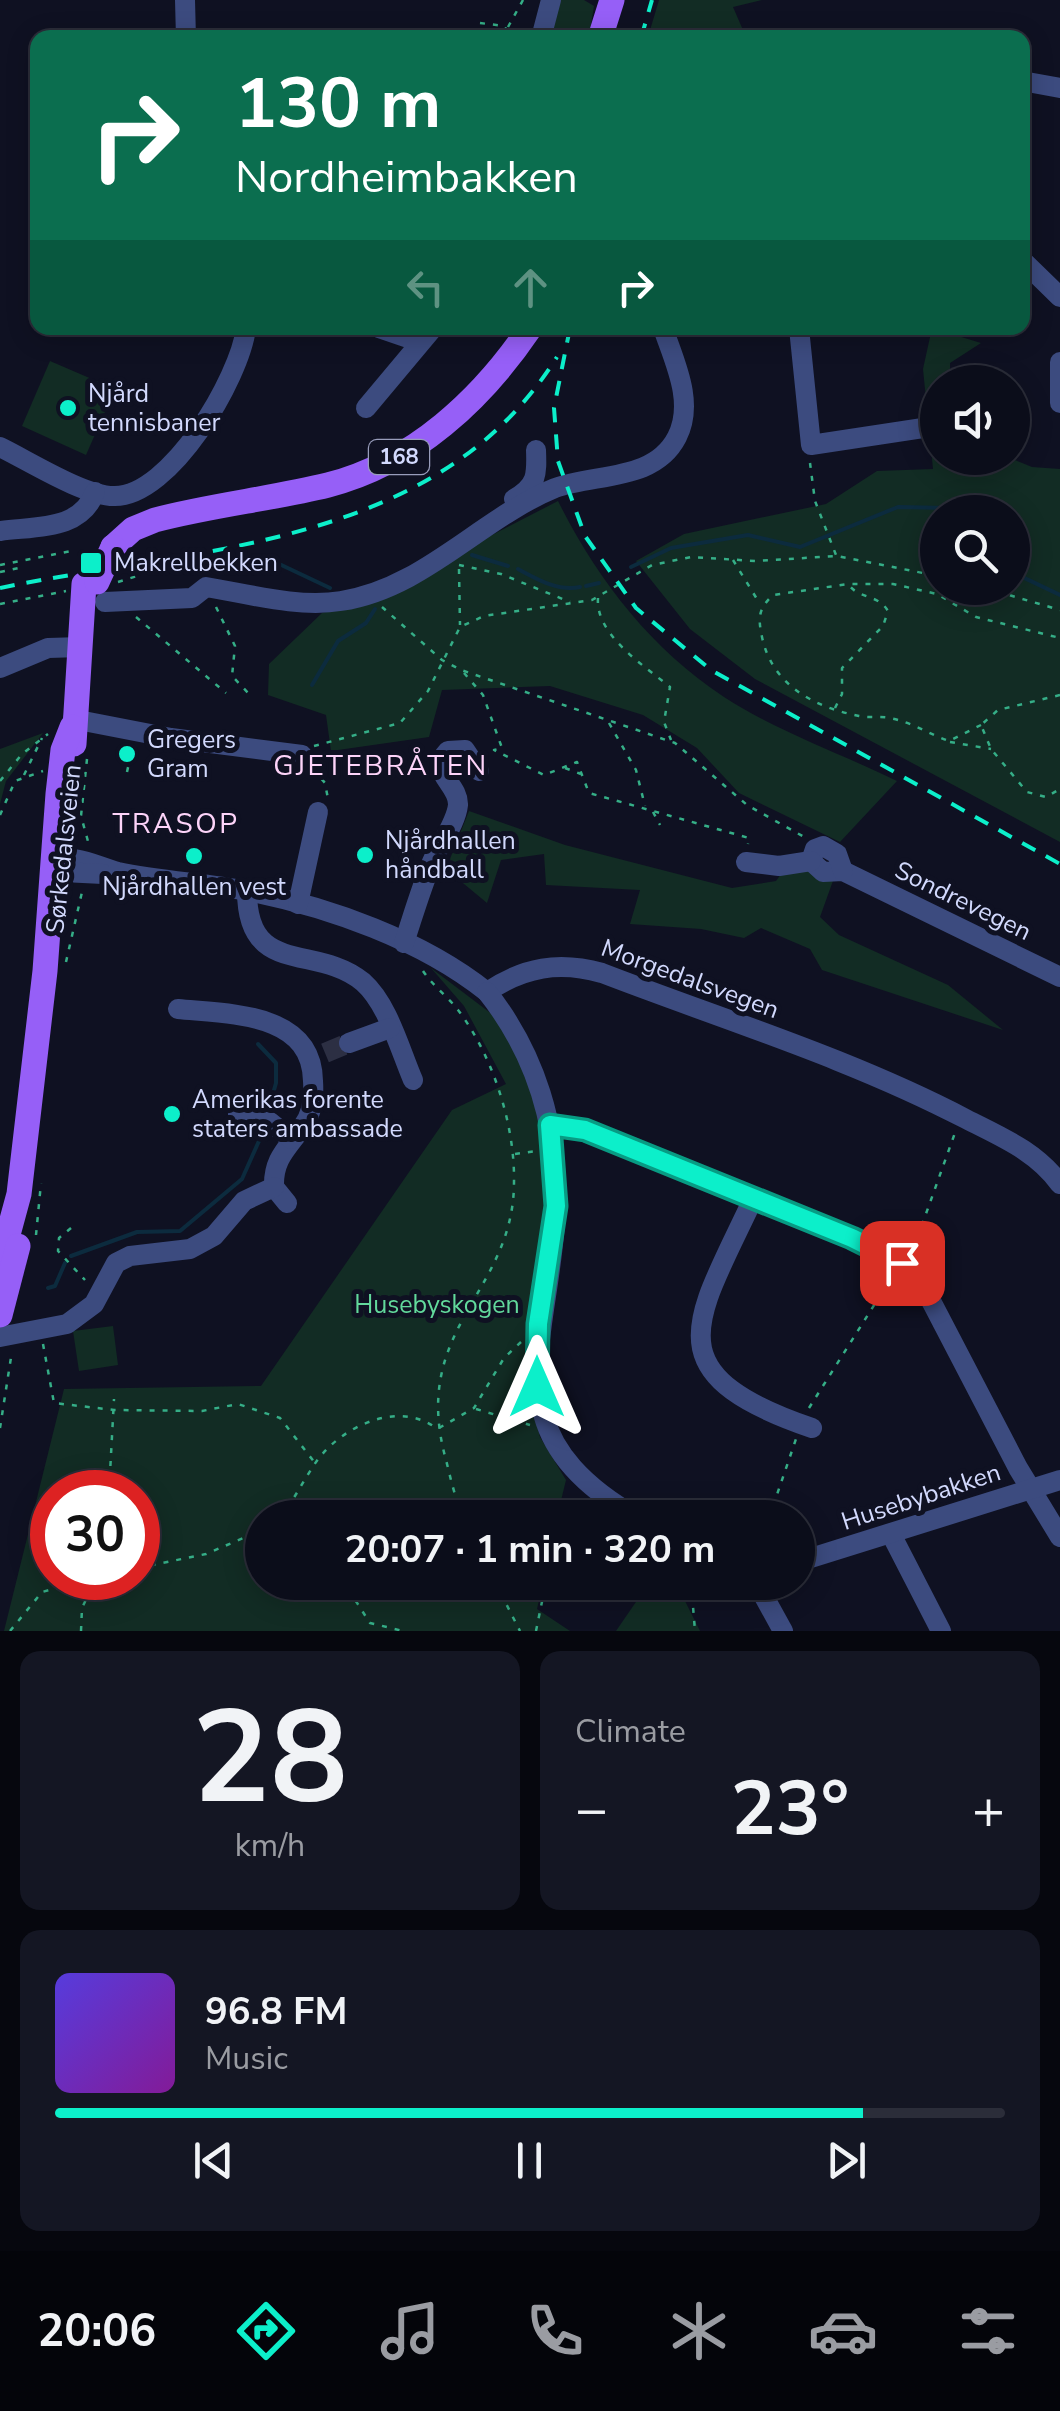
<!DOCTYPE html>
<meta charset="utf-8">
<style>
:root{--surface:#0b0d1a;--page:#141623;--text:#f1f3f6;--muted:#9a9ca2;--line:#2b2d39;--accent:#0cefca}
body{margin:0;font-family:"Nunito Sans",sans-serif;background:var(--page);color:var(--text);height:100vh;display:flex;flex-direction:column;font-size:38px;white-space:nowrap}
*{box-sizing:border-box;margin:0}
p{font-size:32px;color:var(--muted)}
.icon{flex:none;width:55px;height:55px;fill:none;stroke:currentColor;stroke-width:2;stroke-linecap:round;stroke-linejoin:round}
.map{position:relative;height:1631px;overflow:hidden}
.panel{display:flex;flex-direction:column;gap:20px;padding:20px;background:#06070e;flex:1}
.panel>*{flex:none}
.guide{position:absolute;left:30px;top:30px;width:1000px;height:305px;border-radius:20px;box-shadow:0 5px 25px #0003,0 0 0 2px var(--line);background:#0b6e4f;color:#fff;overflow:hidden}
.buttons{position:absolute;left:920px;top:365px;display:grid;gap:20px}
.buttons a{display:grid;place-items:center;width:110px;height:110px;border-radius:50%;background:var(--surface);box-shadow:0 5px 25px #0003,0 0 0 2px var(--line);font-size:50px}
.speed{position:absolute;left:30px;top:1470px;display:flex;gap:20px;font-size:50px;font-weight:700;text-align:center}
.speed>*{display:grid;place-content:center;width:130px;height:130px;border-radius:50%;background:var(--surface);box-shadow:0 5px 25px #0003,0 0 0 2px var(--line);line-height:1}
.speed .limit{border:15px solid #d22;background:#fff;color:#111}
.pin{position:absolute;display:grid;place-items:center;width:85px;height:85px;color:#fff;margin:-42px;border-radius:20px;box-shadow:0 5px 15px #0006}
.me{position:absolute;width:110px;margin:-55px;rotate:0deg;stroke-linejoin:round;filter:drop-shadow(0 0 8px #0008)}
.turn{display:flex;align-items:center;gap:35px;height:210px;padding:0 40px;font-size:45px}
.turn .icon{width:130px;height:130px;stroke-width:2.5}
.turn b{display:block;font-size:70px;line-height:85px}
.lanes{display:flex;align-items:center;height:95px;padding:0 40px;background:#0003;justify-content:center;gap:50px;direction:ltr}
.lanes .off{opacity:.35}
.big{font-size:75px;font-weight:700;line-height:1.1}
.panel .tile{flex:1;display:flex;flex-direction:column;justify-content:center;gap:15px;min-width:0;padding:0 35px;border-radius:20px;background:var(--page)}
.panel .dial{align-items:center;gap:0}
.dial b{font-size:130px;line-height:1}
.song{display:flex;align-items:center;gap:30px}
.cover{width:120px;height:120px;border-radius:15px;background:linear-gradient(135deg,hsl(250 70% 55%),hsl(290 70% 35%))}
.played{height:10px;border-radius:5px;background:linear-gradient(90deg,var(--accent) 85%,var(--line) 85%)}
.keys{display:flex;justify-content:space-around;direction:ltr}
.heat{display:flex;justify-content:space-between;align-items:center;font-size:55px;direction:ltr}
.panel .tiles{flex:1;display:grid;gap:20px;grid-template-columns:1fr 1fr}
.tile:last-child{grid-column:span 2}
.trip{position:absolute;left:245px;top:1500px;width:570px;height:100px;border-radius:50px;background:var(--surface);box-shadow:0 5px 25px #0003,0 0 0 2px var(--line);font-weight:700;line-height:100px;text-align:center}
.dock{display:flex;height:160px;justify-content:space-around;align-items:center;background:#04050a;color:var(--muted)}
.dock .icon{width:70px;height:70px}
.dock .on{color:var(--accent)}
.dock b{font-size:45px;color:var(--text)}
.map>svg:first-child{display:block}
</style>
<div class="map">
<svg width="1060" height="1631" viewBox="0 0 1060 1631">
<rect width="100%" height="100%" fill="#0f1122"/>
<!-- green -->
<g fill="#122c24" fill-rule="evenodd">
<path d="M561,0H584L594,6L589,37L549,38Z"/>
<path d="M659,0H762L733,7L746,37H648Z"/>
<path d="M932,328L981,343L950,363V382H938V458H1010L1032,467L1060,469V842L755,679L690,629L636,561L684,534L826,504L877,471L933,469L923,369ZM938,512H1012V588H938Z"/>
<path d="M50,361L115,389L86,455L22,426Z"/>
<path d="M558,501C597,579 650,648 724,697C774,730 842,754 897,781L840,842L739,793L697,748L643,715L550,686L442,690L429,737L331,751L326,715L268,695L269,664L322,613L384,599L453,555Z"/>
<path d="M43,733L6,781L0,804V749Z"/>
<path d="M469,811L565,845L732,888L776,881L795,854L834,878L820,917L839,935L948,985L1003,1030L822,970L810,949L761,928L744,938L701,929L630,924L640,890L546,885L544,854L501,860L487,903L446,869Z"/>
<path d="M431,968L501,1021L539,1106L548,1194L526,1380L540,1437L566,1480L557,1517L262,1518V1582L543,1583L537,1609L570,1631H4L64,1389L261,1386L452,1110L506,1084L464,1006ZM52,1492H138V1578H52Z"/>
<path d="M113,1326L118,1365L79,1371L73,1331Z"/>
<path d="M649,1583H676L700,1631H616Z"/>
</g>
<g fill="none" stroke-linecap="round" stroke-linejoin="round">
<!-- stream -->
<g stroke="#0c2b3e" stroke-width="4">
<path d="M472,555L508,566"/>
<path d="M189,561L275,562L330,588"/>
<path d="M631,567L671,548L748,535L800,547L898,507L948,508L953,512"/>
<path d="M518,569C537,579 558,592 580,587"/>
<path d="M1012,572L1060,595"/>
<path d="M586,586L599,583"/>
<path d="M312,685L338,641L366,623L375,609"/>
<path d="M258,1044L276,1063V1083L267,1115"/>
<path d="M71,1256L137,1232L180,1231L242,1179L263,1132"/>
<path d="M48,1288L55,1286L65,1263"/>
</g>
<!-- minor-tunnel -->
<path stroke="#2c2f43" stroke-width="20" stroke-dasharray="20 10" stroke-linecap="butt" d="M325,1053L349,1043"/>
<!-- path -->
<g stroke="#35ae87" stroke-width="2.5" stroke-dasharray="5 8" stroke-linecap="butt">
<path d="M480,23L504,26L512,38"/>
<path d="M508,27L523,0"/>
<path d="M1022,111L1027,98"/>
<path d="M118,328L136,333V328"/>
<path d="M810,463L815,501L836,555"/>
<path d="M733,560L760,604"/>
<path d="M177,564L196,575"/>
<path d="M0,565L76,550"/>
<path d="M459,565L501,574L570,602"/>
<path d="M459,569L460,625"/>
<path d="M0,572L23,567"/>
<path d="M118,582L153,571"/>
<path d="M985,588L1060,610"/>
<path d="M598,598C595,635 646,667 670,687L664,722L671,740"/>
<path d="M0,604L66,591"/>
<path d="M216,607L235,646L232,676L252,697"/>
<path d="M382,607L442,660L461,670L675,743L747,805L806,838"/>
<path d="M136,617L226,693"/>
<path d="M464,673L483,695L502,748L494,750L544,775L577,762L589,793L749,838L748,844"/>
<path d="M1060,695L998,710L981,725L991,749L1027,792L1046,797L1060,789"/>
<path d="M835,708L842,694V668L883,626L888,611C878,594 859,599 849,585"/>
<path d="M609,723L636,770L645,806"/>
<path d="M981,725L949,741C929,734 911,722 890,718C880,716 869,718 859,716C814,707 772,685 762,637C758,618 758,609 773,595L848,584H893L937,594L976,617L1060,638"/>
<path d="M950,742L991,749"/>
<path d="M314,746L400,723L428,691L460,627L484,616L592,600L652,565L691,557L755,561L837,556L938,576"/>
<path d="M87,759L81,816L89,845"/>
<path d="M565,768L581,774"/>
<path d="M313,769L325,783L328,799"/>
<path d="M127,772L132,749"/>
<path d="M24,775L42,738"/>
<path d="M0,781L22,754L48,734"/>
<path d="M653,812L660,825"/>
<path d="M0,815L15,781L43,771"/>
<path d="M66,962L82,892"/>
<path d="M423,971C433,986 447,996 458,1010C493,1056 515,1125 514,1182C514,1294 409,1327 446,1460C451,1479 455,1502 466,1518"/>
<path d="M515,1154L536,1151"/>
<path d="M71,1228L59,1238L58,1251L85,1280"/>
<path d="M36,1235L41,1183"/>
<path d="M913,1250L956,1130"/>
<path d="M43,1344L54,1403L114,1410L202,1411L238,1404L280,1418L315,1463"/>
<path d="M809,1408L890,1280"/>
<path d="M476,1409L530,1425"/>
<path d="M0,1428L12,1351"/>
<path d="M439,1428L474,1408L504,1358L521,1342"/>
<path d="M109,1492L114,1399"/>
<path d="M287,1510L298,1518"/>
<path d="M279,1518C293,1502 302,1483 314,1465C338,1428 397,1399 436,1428"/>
<path d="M769,1518L796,1439"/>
<path d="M138,1568L206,1554L262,1530"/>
<path d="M323,1582L350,1592L370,1623L403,1631"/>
<path d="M495,1582L520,1631"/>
<path d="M691,1582L695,1631"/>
<path d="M10,1631L42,1592L95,1578"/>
<path d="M81,1631L82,1608L96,1579"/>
<path d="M536,1631L546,1582"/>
</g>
<!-- minor -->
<g stroke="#3c4b7f" stroke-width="20">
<path d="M185,0L186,38"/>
<path d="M541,38L551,0"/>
<path d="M1022,81L1060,88"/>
<path d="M1022,260L1060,297"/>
<path d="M379,328L420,342"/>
<path d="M799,328L811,445L923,428"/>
<path d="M1060,362V403"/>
<path d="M366,408L433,328"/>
<path d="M0,447C29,461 84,496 114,496C170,497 240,378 246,328"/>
<path d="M514,499C537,486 537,475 536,450"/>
<path d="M0,531C35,526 81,531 95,492"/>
<path d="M105,602L192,598L206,587C249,594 298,608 341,601C423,589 481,518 555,488C595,473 654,482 677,437C695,402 674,361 663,328"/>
<path d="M0,668L48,648L81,647"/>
<path d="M73,719L171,738L302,755"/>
<path d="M811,861L823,872L843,871L1060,977"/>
<path d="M811,861L815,849L823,846L837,854L843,871"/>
<path d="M746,862L779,866L811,861"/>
<path d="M52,864C73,851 97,867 118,872C161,881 205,883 248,891C329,907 422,940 487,992C524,967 559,961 602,973C724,1020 849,1058 966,1119C1001,1137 1036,1151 1060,1184"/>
<path d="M52,864L63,872L103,874"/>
<path d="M247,891C247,978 316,943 363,982C388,1004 400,1050 413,1080"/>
<path d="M298,904L318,812"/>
<path d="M404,943C413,916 421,888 432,862C439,845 456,824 458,805C459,783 427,773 448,751L465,750L479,771"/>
<path d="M487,992C536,1054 558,1128 556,1207C551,1342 486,1431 638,1518"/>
<path d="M178,1009C229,1014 312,1012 313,1081C314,1096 312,1114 303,1126C288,1148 273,1158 274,1187L287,1203"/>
<path d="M349,1043L390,1028"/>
<path d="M238,1115L270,1122L291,1139"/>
<path d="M550,1125L585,1130L852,1238L910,1269L929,1297L1018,1468L1060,1537"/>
<path d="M753,1199C696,1321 651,1373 812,1428"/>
<path d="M0,1337L67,1324L94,1304L116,1263L130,1256L190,1249L214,1236L244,1201L274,1187"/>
<path d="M891,1534L941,1631"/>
<path d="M798,1562L1060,1480"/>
<path d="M756,1582L783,1631"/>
</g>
<!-- major -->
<g stroke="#965ff7" stroke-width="25">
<path d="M600,38L612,0"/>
<path d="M113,547L133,529L155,520C212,505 271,499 328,485C414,463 482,399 530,328"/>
<path d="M74,744L84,584"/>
<path d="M0,1264L19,1194L45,971L58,794L63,750L72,727"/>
<path d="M0,1315L18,1246"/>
</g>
<!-- rail -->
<g stroke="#0cefca" stroke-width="4" stroke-dasharray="15 12" stroke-linecap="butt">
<path d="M641,38L652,0"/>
<path d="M570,328L554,408L558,461L585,536L636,608L711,670L1060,864"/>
<path d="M0,588C198,547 437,548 557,357"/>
</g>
<!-- major-bridge -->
<path stroke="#965ff7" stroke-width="25" d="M97,582L113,547"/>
</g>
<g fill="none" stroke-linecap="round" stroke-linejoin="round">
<!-- route casing -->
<g stroke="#089b83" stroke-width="25">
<path id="route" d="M537,1387L538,1324L556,1206L550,1125L585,1130L852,1238L902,1263"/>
</g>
<!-- route -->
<use href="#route" stroke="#0cefca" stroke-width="18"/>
</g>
<!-- markers -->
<g fill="#0cefca" stroke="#0f1122" stroke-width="4">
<circle cx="68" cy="408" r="10"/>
<rect x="79" y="551" width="24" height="24" rx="5"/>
<circle cx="127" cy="754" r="10"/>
<circle cx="365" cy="855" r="10"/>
<circle cx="194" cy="856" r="10"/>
<circle cx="172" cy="1114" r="10"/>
</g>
<g text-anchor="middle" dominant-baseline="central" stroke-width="10" stroke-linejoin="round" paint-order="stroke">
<!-- shield labels -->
<rect fill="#0f1122" stroke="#989dbb" stroke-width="2.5" x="369" y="440" width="60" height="34" rx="8"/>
<g font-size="22" font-weight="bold" fill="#d2d9fd">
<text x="399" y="457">168</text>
</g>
<!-- poi labels -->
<g font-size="25" fill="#d2d9fd" stroke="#0f1122" text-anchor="start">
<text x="88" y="394">Njård<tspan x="88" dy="29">tennisbaner</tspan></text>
<text x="114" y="563">Makrellbekken</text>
<text x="147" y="740">Gregers<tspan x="147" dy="29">Gram</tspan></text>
<text x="385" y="841">Njårdhallen<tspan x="385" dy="29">håndball</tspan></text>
<text x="194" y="887" text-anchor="middle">Njårdhallen vest</text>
<text x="192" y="1100">Amerikas forente<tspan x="192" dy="29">staters ambassade</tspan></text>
</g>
<!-- street labels -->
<g font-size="25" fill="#d2d9fd" stroke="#0f1122">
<text transform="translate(64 849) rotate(-84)">Sørkedalsveien</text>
<text transform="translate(963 901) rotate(26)">Sondrevegen</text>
<text transform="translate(690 979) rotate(20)">Morgedalsvegen</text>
<text transform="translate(921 1497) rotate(-18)">Husebybakken</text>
</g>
<!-- park labels -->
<g font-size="25" fill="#62d99c" stroke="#0f1122">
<text x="437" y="1305">Husebyskogen</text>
</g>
<!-- neighbourhood labels -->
<g font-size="28" letter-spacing="2.5" fill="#fdd4f9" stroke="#0f1122">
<text x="381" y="766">GJETEBRÅTEN</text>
<text x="176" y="824">TRASOP</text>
</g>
</g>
</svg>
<div class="buttons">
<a><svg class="icon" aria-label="sound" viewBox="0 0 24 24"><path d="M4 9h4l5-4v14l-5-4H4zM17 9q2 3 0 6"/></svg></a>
<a><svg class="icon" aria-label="search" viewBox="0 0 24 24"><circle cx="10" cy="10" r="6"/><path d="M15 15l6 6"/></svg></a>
</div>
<div class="speed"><div class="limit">30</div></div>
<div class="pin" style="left:902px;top:1263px;background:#d93025"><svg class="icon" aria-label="arrive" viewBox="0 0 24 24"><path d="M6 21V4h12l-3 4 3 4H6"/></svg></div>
<svg class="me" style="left:537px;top:1387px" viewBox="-20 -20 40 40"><path d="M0-17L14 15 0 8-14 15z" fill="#0cefca" stroke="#fff" stroke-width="4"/></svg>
<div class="trip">20:07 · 1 min · 320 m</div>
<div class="guide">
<div class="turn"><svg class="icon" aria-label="right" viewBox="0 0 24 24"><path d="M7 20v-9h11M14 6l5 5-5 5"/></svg><div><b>130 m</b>Nordheimbakken</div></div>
<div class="lanes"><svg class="icon off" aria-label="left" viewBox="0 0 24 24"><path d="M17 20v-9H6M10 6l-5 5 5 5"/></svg><svg class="icon off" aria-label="ahead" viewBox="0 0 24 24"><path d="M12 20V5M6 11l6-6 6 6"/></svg><svg class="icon" aria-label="right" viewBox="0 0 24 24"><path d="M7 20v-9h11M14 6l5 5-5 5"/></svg></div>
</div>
</div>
<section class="panel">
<div class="tiles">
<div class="tile dial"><b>28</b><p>km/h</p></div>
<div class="tile"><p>Climate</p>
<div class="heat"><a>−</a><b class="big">23°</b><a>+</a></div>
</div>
<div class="tile">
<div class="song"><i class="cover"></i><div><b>96.8 FM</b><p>Music</p></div></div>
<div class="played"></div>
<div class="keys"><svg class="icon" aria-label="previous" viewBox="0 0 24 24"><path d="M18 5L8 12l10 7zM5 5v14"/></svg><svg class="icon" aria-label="pause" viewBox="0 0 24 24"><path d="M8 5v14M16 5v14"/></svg><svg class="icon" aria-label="next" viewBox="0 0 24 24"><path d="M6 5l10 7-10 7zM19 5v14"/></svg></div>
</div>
</div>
</section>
<nav class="dock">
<b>20:06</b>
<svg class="icon on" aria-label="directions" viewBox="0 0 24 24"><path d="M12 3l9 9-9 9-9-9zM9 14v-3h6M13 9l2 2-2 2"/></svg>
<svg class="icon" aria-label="music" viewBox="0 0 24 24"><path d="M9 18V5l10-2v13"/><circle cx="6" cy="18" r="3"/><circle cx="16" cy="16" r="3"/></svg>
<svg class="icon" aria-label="phone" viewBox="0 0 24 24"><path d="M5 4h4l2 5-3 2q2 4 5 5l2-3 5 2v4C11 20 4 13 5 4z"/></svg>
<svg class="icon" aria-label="climate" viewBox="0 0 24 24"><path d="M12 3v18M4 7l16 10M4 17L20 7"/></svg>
<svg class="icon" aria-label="car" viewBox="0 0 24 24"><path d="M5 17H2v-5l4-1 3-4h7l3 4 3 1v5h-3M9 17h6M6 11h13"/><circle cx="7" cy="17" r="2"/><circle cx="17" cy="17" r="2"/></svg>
<svg class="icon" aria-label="filters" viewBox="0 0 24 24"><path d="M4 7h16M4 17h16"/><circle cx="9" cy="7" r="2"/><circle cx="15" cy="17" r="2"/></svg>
</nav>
